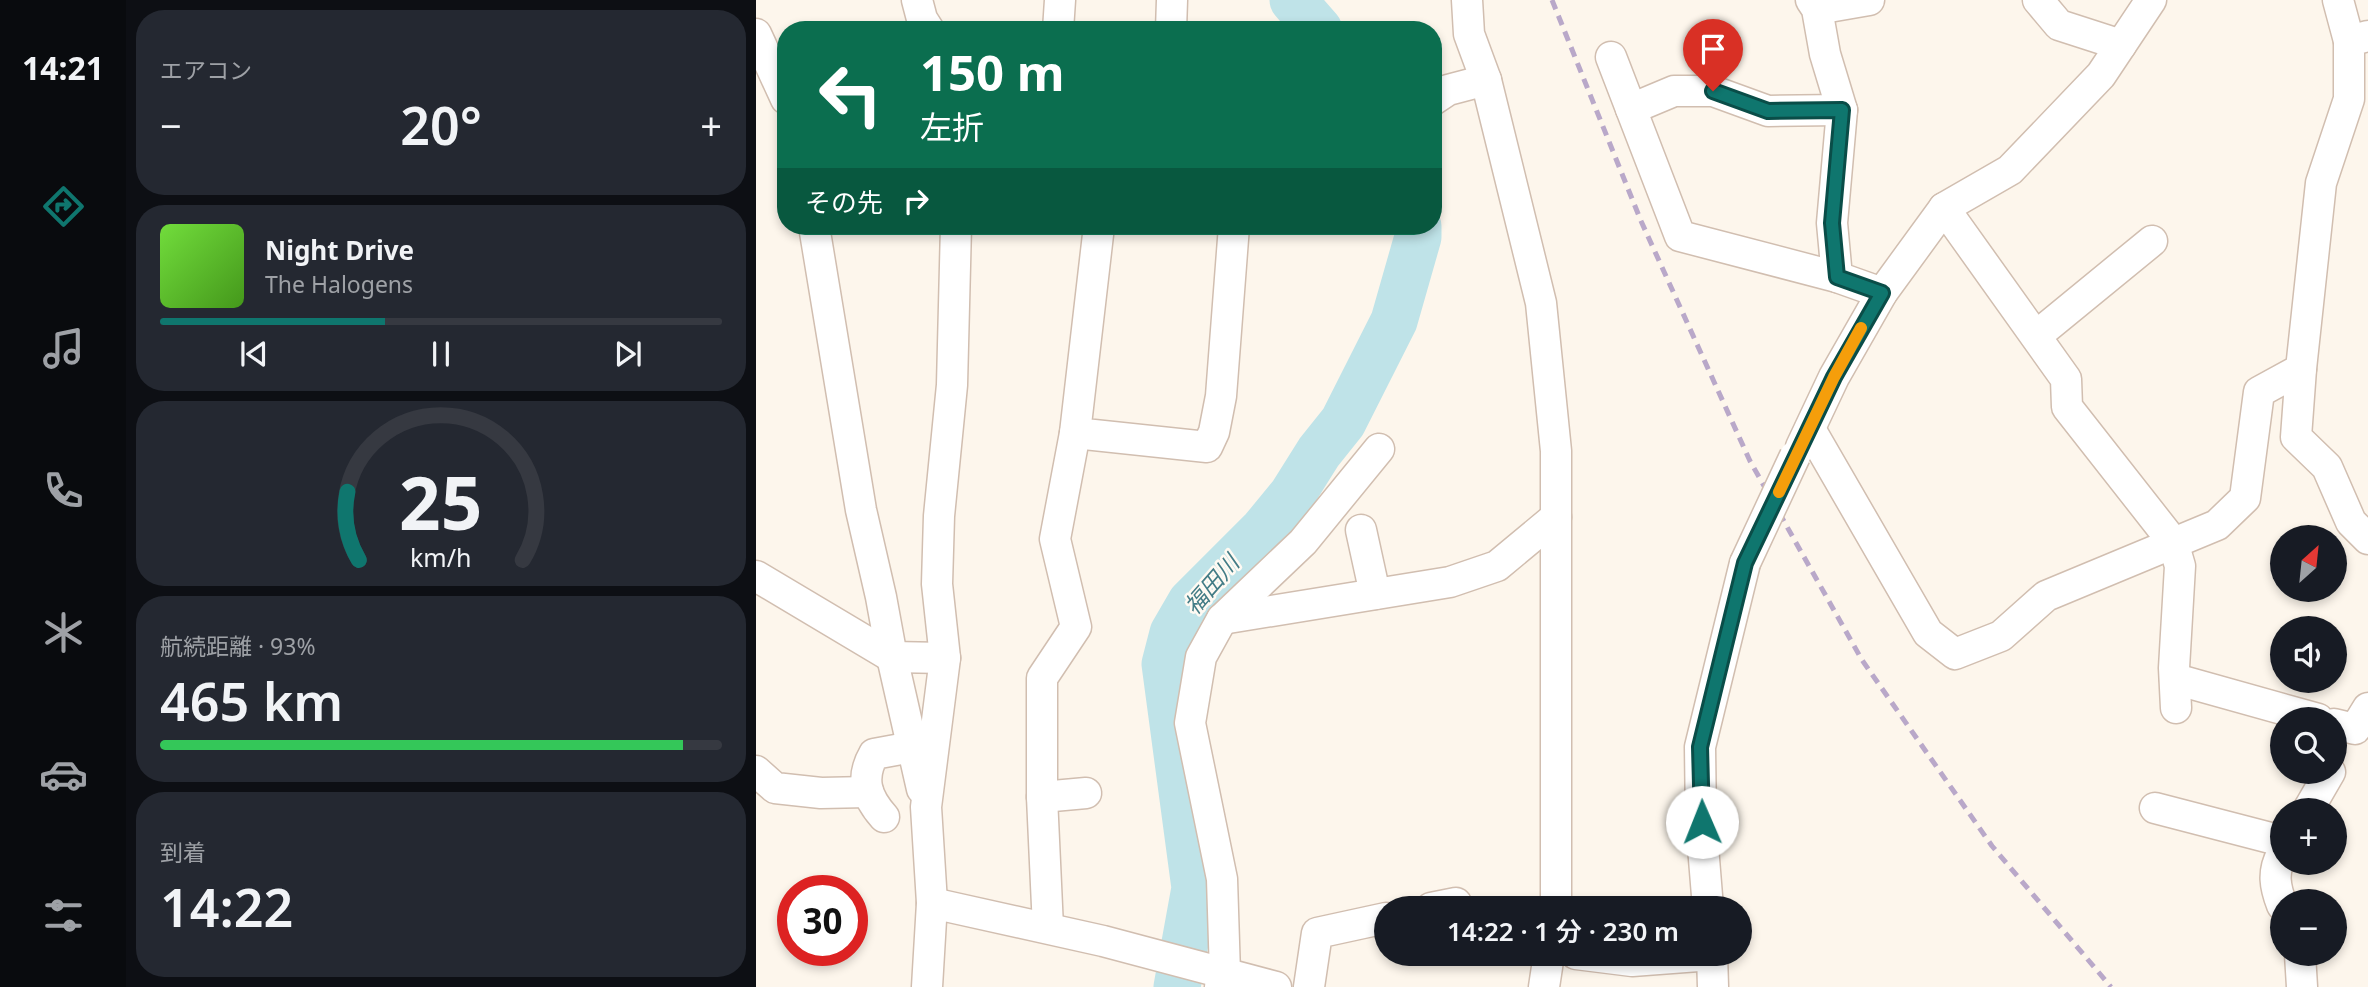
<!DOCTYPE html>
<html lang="ja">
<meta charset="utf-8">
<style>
:root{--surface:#171b24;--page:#242831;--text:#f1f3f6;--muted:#9ea1a6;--line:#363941;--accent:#0f766e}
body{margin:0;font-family:"Noto Sans","Noto Sans JP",sans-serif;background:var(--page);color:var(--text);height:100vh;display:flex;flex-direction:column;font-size:26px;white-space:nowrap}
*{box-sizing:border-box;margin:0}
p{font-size:23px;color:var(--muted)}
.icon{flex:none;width:38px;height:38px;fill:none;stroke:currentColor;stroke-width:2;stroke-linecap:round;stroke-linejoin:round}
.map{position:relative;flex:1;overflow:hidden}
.side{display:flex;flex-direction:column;gap:10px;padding:10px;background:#0d0f14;width:630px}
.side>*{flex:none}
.top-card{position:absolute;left:21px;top:21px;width:665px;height:214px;border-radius:28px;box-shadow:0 4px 10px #0003;background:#0b6e4f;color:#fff;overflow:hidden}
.needle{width:46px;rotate:27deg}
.buttons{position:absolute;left:1514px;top:525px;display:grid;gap:14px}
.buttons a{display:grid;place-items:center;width:77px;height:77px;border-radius:50%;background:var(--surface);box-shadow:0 4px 10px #0003;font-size:35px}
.speed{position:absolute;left:21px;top:875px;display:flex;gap:14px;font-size:35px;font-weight:700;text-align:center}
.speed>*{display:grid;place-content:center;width:91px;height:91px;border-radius:50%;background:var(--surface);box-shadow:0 4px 10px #0003;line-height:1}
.speed .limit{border:10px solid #d22;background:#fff;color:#111}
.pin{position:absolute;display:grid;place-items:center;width:60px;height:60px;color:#fff;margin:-72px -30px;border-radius:50% 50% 50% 0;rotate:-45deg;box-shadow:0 0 7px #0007}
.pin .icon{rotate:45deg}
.me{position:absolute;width:77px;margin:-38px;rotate:359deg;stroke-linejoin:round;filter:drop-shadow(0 0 5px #0008)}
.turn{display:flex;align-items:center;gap:24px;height:147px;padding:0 28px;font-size:32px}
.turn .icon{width:91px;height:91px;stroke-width:2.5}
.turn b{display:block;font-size:49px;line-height:60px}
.then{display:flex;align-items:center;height:66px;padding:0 28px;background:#0003;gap:14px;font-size:26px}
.big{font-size:52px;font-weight:600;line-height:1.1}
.side .tile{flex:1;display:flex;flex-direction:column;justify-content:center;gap:10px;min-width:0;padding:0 24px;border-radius:28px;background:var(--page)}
.side .dial{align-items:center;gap:0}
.dial svg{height:182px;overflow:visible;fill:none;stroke:var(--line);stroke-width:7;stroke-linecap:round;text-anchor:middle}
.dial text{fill:var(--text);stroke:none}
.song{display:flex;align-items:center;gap:21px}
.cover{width:84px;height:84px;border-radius:10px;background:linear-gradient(135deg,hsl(100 70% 55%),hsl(100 70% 35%))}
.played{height:7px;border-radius:4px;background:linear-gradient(90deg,var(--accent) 40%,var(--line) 40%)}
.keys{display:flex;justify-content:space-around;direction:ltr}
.heat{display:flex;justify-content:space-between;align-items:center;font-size:38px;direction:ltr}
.charge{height:10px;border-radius:5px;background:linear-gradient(90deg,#34c759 93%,var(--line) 0)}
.trip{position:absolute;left:618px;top:896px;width:378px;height:70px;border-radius:35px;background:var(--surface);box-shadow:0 4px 10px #0003;font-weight:600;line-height:70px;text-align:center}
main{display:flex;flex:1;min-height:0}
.tab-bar{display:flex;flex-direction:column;width:126px;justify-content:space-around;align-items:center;background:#090b0e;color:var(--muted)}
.tab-bar .icon{width:49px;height:49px}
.tab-bar .current{color:var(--accent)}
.tab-bar b{font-size:32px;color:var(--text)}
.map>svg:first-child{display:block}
</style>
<main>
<nav class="tab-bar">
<b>14:21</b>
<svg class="icon current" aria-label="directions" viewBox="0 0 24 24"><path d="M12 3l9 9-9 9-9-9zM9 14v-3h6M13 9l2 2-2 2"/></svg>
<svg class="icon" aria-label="music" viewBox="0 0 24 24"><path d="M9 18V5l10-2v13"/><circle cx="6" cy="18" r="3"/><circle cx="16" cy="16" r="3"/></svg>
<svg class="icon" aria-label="phone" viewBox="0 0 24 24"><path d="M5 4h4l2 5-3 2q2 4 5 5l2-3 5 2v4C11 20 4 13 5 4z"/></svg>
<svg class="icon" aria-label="climate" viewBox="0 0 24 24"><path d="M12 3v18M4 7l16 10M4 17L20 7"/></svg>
<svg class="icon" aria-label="car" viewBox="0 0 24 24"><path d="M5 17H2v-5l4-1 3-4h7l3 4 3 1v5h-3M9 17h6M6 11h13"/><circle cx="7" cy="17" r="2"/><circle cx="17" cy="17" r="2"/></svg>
<svg class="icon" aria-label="filters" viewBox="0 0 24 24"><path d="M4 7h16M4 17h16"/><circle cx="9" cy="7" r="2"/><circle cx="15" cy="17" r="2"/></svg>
</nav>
<section class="side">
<div class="tile"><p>エアコン</p>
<div class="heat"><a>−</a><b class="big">20°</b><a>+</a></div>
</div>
<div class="tile">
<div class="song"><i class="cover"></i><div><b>Night Drive</b><p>The Halogens</p></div></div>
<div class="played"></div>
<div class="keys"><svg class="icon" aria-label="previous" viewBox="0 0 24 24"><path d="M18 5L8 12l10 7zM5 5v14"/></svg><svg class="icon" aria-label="pause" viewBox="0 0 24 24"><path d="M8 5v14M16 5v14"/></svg><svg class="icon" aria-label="next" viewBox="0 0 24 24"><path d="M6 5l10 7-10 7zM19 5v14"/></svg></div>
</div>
<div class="tile dial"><svg viewBox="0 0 100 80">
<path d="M14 69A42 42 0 1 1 86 69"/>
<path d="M14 69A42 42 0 0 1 9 39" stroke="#0f766e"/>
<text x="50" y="56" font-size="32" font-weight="700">25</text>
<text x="50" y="72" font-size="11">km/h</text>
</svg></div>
<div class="tile"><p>航続距離 · 93%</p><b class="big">465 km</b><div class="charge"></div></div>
<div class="tile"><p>到着</p><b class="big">14:22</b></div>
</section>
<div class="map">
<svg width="1612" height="987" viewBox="0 0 1612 987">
<rect width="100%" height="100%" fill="#fdf6ec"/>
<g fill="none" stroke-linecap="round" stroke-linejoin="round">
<!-- river -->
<g stroke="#bfe3e8" stroke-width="47">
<path d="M537,0L563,30"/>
<path d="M421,987L439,888L409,664L417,633L435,602L508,529L536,495L563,452L587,422L638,321L662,237V226"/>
</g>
<!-- minor casing -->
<g stroke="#d1beb0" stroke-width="33">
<g id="minor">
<path d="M161,0L166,19L173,30"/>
<path d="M711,0L713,34L730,80L785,303L800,451V908"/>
<path d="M1055,0L1061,9L1069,54L1086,110L1076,223L1081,277L1126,293"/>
<path d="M1282,0L1303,25L1365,45"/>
<path d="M1582,0L1593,41"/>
<path d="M1061,9L1113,0"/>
<path d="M302,30L304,0"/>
<path d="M415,30L416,0"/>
<path d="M0,34L30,99"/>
<path d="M855,57L924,236L1081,277"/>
<path d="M677,100L692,90L730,80"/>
<path d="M875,109L918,91H957L1012,111L1086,110"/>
<path d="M1188,208L1310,379L1311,407L1417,542L1424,566L1418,668L1420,708"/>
<path d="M58,226L105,510L125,597L136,657L166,789"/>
<path d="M343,226L319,433L451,447L458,432L465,396L478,226"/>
<path d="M1280,336L1396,241"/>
<path d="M1545,369L1540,437L1571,467L1595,522L1612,539"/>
<path d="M1054,429L1172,633L1199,654L1245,636L1290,596L1461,525L1489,498L1503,392L1545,369L1565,183L1593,99V41L1612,36"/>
<path d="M1045,447L1078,377L1126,293L1188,208L1254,170L1345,75L1395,0"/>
<path d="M605,530L619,594"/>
<path d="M0,576L136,657L189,658"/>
<path d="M466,619L694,582L741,566L800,517"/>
<path d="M1419,679L1562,719"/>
<path d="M1578,724L1599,729L1612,708"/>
<path d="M0,771L19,788L65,793L112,792"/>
<path d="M286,797L330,793"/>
<path d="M1399,808L1526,841"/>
<path d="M1552,810L1574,772"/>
<path d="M128,817C110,797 104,778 118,754L156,747"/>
<path d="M1526,854C1516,872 1519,887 1526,905"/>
<path d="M176,903L347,941L520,987"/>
<path d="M675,908L700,903"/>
<path d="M952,908L945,822L944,747L989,563"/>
<path d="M292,928L286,797V678L320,627L299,539L319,433"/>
<path d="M820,954L876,961L956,955"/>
<path d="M956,954L957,987"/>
<path d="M1544,954L1546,987"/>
<path d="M171,987L176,903L170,807L189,658L181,584L183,516L196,385L200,226"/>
<path d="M464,987L469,974L466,879L434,723L445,657L466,619L547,542L623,449"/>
<path d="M553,987L561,933L630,918"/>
<path d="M788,987L793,954"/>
</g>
</g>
<!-- minor -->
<use href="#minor" stroke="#fff" stroke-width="30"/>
<!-- rail -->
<path stroke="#b9a8c9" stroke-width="5" stroke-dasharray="10 7" stroke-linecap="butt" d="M796,0L885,221L994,461L1106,660L1236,846L1355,987"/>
<!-- minor-bridge casing -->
<g stroke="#d1beb0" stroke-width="33" stroke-linecap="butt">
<path id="minor-bridge" d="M989,563L1039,456"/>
</g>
<!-- minor-bridge -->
<use href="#minor-bridge" stroke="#fff" stroke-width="30"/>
</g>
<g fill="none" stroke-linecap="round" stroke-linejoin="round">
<!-- route casing -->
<g stroke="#0a4d48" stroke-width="18">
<path id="route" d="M946,822L944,747L989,563L1078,377L1126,293L1081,277L1076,223L1086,110L1012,111L957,91"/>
</g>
<!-- route -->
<use href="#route" stroke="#0f766e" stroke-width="12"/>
<!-- slow -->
<path stroke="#f59e0b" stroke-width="12" d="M1023,492L1078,377L1105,328"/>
</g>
<g text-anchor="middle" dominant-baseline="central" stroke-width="5" stroke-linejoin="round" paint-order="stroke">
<!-- water labels -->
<g font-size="23" font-style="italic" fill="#437c86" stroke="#fffaf3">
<text transform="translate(455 584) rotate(-49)">福田川</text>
</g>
</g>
</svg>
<div class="buttons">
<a><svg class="needle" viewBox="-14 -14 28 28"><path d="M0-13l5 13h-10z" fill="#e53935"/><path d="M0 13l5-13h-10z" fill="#9ea1a6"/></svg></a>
<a><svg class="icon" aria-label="sound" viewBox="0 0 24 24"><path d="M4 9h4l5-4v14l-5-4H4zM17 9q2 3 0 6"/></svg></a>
<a><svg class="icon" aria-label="search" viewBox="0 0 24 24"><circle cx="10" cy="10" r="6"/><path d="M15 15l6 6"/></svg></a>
<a>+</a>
<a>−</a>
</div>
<div class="speed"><div class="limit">30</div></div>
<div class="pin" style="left:957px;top:91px;background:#d93025"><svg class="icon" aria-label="arrive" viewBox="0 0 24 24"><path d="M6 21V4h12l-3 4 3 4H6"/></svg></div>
<svg class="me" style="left:946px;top:822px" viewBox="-20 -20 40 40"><circle r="19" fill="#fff"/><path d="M0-13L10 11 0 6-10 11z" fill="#0f766e"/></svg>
<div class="trip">14:22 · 1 分 · 230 m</div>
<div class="top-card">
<div class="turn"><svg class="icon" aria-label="left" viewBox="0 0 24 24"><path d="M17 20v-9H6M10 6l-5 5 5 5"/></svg><div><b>150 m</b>左折</div></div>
<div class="then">その先<svg class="icon" aria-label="right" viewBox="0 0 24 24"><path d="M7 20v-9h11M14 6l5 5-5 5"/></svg></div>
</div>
</div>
</main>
